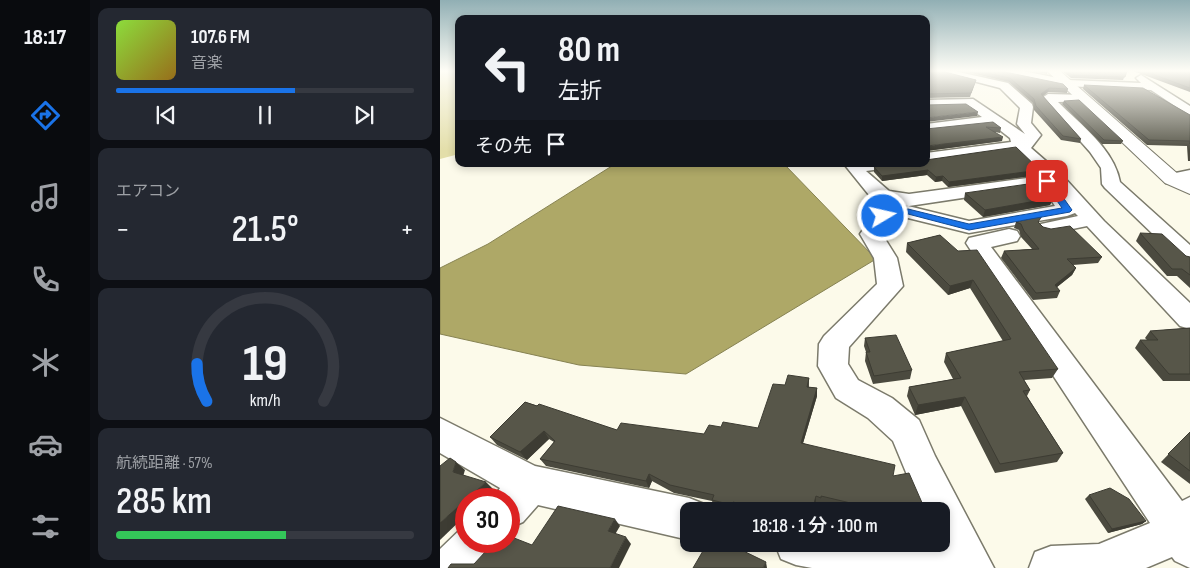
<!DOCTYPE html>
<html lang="ja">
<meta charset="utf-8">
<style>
:root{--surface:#171b24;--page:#242831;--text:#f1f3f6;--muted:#9ea1a6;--line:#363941;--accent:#1a73e8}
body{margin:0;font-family:"Sofia Sans Condensed","Noto Sans JP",sans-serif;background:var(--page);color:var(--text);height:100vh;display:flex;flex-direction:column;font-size:19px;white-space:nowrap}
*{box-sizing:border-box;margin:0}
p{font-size:16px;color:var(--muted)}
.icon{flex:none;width:28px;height:28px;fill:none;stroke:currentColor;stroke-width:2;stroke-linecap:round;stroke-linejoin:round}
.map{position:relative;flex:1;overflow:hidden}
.drawer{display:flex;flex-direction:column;gap:8px;padding:8px;background:#0d0f14;width:350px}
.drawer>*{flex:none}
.guide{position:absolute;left:15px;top:15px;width:475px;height:152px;border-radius:10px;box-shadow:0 2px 8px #0003;background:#171b24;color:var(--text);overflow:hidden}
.speed{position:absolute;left:15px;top:488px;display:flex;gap:10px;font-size:25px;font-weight:700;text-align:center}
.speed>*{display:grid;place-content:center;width:65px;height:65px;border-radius:50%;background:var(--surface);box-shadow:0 2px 8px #0003;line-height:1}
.speed .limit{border:8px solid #d22;background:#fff;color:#111}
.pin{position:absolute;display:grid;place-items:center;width:42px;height:42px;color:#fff;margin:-21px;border-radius:10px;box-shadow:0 2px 8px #0006}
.me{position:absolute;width:55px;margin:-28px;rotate:81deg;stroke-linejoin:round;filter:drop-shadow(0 0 4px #0008)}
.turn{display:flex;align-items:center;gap:18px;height:105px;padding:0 20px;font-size:22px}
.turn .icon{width:65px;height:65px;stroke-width:2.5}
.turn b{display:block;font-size:35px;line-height:42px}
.then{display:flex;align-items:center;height:48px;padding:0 20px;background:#0003;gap:10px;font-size:19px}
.big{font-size:38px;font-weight:600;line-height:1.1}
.drawer .widget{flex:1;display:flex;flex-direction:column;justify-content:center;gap:8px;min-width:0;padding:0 18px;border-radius:10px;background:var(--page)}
.drawer .dial{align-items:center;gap:0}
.dial svg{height:130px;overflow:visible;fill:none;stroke:var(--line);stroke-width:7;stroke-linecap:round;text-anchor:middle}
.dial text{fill:var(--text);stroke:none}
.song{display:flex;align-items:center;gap:15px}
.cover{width:60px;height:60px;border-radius:8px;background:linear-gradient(135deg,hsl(90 70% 55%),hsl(40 70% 35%))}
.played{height:5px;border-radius:2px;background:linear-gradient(90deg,var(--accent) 60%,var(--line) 60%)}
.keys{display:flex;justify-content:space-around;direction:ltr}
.heat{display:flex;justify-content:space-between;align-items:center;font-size:28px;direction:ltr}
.charge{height:8px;border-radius:4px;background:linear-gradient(90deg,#34c759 57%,var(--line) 0)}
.trip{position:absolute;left:240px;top:502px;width:270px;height:50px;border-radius:10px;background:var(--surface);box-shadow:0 2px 8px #0003;font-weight:600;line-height:50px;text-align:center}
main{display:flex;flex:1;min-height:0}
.tab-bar{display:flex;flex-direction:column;width:90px;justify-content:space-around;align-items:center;background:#090b0e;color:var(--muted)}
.tab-bar .icon{width:35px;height:35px}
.tab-bar .current{color:var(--accent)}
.tab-bar b{font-size:22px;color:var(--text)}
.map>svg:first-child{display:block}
</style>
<main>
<nav class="tab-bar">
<b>18:17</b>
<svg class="icon current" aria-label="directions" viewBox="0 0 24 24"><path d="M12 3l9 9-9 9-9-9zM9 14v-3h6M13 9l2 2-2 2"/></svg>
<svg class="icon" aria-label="music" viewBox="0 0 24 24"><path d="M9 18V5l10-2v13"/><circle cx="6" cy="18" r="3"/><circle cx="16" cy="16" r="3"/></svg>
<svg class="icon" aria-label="phone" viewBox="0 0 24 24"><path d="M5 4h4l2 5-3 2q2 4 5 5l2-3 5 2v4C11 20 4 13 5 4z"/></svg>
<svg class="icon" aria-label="climate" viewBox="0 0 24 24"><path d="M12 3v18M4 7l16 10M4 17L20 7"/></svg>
<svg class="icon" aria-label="car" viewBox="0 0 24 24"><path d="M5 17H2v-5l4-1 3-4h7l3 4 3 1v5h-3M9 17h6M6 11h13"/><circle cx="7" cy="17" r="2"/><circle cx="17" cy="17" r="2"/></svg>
<svg class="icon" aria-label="filters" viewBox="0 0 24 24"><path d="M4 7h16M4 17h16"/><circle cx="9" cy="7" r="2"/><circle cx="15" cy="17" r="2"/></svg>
</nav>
<section class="drawer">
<div class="widget">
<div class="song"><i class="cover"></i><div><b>107.6 FM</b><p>音楽</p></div></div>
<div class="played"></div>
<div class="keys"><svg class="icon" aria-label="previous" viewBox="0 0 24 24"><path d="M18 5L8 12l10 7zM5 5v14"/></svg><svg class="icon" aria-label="pause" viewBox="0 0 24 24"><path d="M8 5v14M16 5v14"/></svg><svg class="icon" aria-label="next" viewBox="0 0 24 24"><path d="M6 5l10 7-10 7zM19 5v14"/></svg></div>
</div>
<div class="widget"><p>エアコン</p>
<div class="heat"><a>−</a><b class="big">21.5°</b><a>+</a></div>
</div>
<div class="widget dial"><svg viewBox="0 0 100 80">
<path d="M14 69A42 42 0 1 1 86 69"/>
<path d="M14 69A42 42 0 0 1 8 46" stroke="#1a73e8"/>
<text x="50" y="56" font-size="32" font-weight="700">19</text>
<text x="50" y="72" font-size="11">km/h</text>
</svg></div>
<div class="widget"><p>航続距離 · 57%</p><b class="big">285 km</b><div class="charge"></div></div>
</section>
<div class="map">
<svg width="750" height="568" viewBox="0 0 750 568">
<rect width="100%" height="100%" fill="#fcfaea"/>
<!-- green -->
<path fill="#e3dea9" d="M0,71H19V154L0,159Z"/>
<!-- water -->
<path fill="#aea867" stroke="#868252" d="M175,164H344L436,259L246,374L139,365L0,334V268L48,244Z"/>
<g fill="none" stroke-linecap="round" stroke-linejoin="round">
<!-- street casing -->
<g stroke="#7b7a6b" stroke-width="3">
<g id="street">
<path d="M495,71H514L568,83L592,104L593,107L591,123L601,135L591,148L622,175L664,221L750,303V329L740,326L647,226L608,234L601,232L597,228L601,224L638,216L635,213L627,216L529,233L468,218L450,221L442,234L457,258L463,286L409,347L408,364L418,380L452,398L479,420L495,456L554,568H372L356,565L341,559L335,544H501V511H482L453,441L428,418L396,398L378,366L379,344L384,336L437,284L434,258L420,234L436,212L468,206L529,221L615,206L602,186L469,206L458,205L443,201L429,195L404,164H450L448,168L426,171L449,191L469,194L602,176L575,150L486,163V153L571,142L570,138L552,124L486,132V124L542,117L526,106L486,108V100L533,99L585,134L577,124L580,108L560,88Z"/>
<path d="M559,71H583L628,80L701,83L696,78L701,75L750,106V116L711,90L625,86L564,74Z"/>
<path d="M608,94L646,95L648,98L646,101L618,102C641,125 674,149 680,182L750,245V264L742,262L665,188L662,184L661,168L650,152L602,98Z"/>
<path d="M750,170V180L732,184L726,183L723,179L726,175Z"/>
<path d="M569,229L577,231L580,236L577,241L551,247L742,501L750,497V568L735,561L732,557L706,568H589L595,552L611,546L659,544L710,523L526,243L529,238Z"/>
<path d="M0,418L95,466L249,498L264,504L266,511H249V540L98,505L83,522L69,528V499H53L60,488L0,453Z"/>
<path d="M26,524V541H59L53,556L43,568H0V549Z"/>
</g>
</g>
<!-- secondary casing -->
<g stroke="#7b7a6b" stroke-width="2">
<path id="secondary" d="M607,71H620L739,175L750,180V194L725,183Z"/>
</g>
<!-- street -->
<use href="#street" fill="#fff" fill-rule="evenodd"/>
<!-- secondary -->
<use href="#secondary" fill="#fff" fill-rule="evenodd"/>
</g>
<!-- wall -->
<g fill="#4b4a3f">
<path d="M486,71H501L536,80L530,97L486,98Z"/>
<path d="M522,71H563L565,72L628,89L627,93L608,92L603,96L641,139L640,143L621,140L594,110L593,103L569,82Z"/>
<path d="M592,71H608L607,74Z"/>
<path d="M622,71H687L683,80L631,78Z"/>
<path d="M693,71H750V92Z"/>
<path d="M644,85L750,115V161H748L747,146L707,145L643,89Z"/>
<path d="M624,101L683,141L681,144H662L622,104Z"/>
<path d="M553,122L561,128L560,133L555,132L562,141L486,151Z"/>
<path d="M449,165L600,170L598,175L508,187L502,181L495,182L487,175L442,181L434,172V167Z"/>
<path d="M525,193L613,198L610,205L543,217L524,200Z"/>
<path d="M576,222L600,223H599L603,227L662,257L658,263L633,265L636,268L632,275L617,287L620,291L617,298L593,300L561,258L564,251L592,249L581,237L579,230L574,228Z"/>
<path d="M700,233L746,256L750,257V288L737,276H727L696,241Z"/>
<path d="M500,235L618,369L612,378L584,380L590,390L587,396L623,453L617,462L555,473L521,406L475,415L467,396L469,387L513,379L504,362L506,353L563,341L530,288L508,295L466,252L467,243Z"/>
<path d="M750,328V381H723L695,348L700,340H707L705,338L710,331Z"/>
<path d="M425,338L472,370L470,379L433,384L425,361L426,352L424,346Z"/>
<path d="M369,378V387L377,388V396L363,443L453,476L483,505L494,511H414L381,503V505L376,503L373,511H302L295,509L294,511L274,507L272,501L234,493L212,481L209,488L106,466L100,459L114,442L109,439L87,460L57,445L50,437L85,402L177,430L264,434L281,427L318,428L345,385Z"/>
<path d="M750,432V484L721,462Z"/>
<path d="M649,495L706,521L702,524L668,533L645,499Z"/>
</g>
<!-- shaded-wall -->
<g fill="#3d3c33">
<path d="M609,88L608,92L600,98L601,94Z"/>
<path d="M538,112L537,116L486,122V118Z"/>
<path d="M563,137L562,141L486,151L487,146Z"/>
<path d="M488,170L487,175L442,181V176Z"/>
<path d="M600,170L598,175L508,187L509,182Z"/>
<path d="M503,176L502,181L495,182L496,177Z"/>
<path d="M613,198L610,205L543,217L545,210Z"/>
<path d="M636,268L632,275L612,291L615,285Z"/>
<path d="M533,280L530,288L508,295L510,286Z"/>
<path d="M377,388V396L361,450V443Z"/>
<path d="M525,397L521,406L475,415L478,405Z"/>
<path d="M104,431L109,439L87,460L80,452Z"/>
<path d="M16,462L25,470L22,480L13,472Z"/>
<path d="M209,474L212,481L209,488L206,481Z"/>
<path d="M46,482L54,490L44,499H27Z"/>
<path d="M376,496V503L373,511H372Z"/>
<path d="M26,499V515L0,540V523Z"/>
<path d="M293,502L295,509L294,511L292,505Z"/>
<path d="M175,519L180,526L173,538L168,531Z"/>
<path d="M706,521L702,524L668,533L672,529Z"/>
<path d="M186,537L191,544L179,568H170Z"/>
<path d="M326,562L327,568H323Z"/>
</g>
<!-- building -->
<g fill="#575649" stroke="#3d3c33">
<path d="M493,71H501L536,80L531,93L487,94L486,97V73Z"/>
<path d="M538,71H563L565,72L623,84L628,89L609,88L601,94L641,139L623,136L596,106L594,99L570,78Z"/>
<path d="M628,71H687L685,77L632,75Z"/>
<path d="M704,71H750V88Z"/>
<path d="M644,85L703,88L750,115V144V141L709,140Z"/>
<path d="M639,100L683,141L664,140L624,101Z"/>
<path d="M526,104L538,112L486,118V120V105Z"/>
<path d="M553,122L561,128L546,127L563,137L487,146L486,151V129Z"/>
<path d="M576,147L600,170L509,182L503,176L496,177L488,170L442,176L434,167L449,165V164H486V160Z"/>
<path d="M602,182L613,198L545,210L525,193Z"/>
<path d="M602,216L598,222L603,227L611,229L630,226L662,257L627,259L636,268L615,285L620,291L596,293L564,251L599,249L584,231L581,224L576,222Z"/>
<path d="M700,233L722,234L746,256L750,257V275L742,269H732Z"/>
<path d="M500,235L518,251L537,250L618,369L579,372L590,390L583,391L623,453L560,464L525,397L478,405L469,387L521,378L506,353L571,339L533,280L510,286L467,243Z"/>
<path d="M750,328V374H729L700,340H718L710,331Z"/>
<path d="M456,335L472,370L434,376L426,352H430L425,338Z"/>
<path d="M348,375L369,378L367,387L377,388L361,443L455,465L453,476L469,473L483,505L492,506L494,511H418L419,505L381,496V498L376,496L372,511H325L293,502L292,505L272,500L274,495L230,485L209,474L206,481L100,459L115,441L104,431L80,452L50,437L85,402L97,406L99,404L177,430L181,423L264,434L269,425L281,427L283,422L318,428L333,384L345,385Z"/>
<path d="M750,432V471L728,454Z"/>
<path d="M10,458L16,462L13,472L46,482L0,523V466Z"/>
<path d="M670,488L689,499L706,521L672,529L649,495Z"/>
<path d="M118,506L175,519L168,531L186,537L170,568H8L11,564H34L46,551L50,541H69V536L92,545Z"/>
<path d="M267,544H289L326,562L323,568H253Z"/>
</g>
<!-- sky -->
<linearGradient id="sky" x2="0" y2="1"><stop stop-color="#91afb4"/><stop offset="0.47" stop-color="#fefdf6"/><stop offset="1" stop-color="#fefdf6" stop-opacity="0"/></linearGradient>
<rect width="750" height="151" fill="url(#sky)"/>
<!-- route -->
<path fill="#1a73e8" stroke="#114b97" d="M604,179H610L632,210L630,212L529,230L468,214L443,219L438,216L468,209L529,224L622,208L603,181Z"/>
</svg>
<div class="speed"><div class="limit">30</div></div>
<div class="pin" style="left:607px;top:181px;background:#d93025"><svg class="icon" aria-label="arrive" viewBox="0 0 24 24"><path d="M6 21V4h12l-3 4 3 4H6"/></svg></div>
<svg class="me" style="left:443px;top:216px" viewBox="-20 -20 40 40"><circle r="17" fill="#1a73e8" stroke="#fff" stroke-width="3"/><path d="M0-11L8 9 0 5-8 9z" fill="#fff"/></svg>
<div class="trip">18:18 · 1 分 · 100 m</div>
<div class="guide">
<div class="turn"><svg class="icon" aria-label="left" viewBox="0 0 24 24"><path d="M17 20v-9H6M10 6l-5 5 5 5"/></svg><div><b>80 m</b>左折</div></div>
<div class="then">その先<svg class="icon" aria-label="arrive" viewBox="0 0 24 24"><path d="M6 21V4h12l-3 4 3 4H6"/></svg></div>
</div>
</div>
</main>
